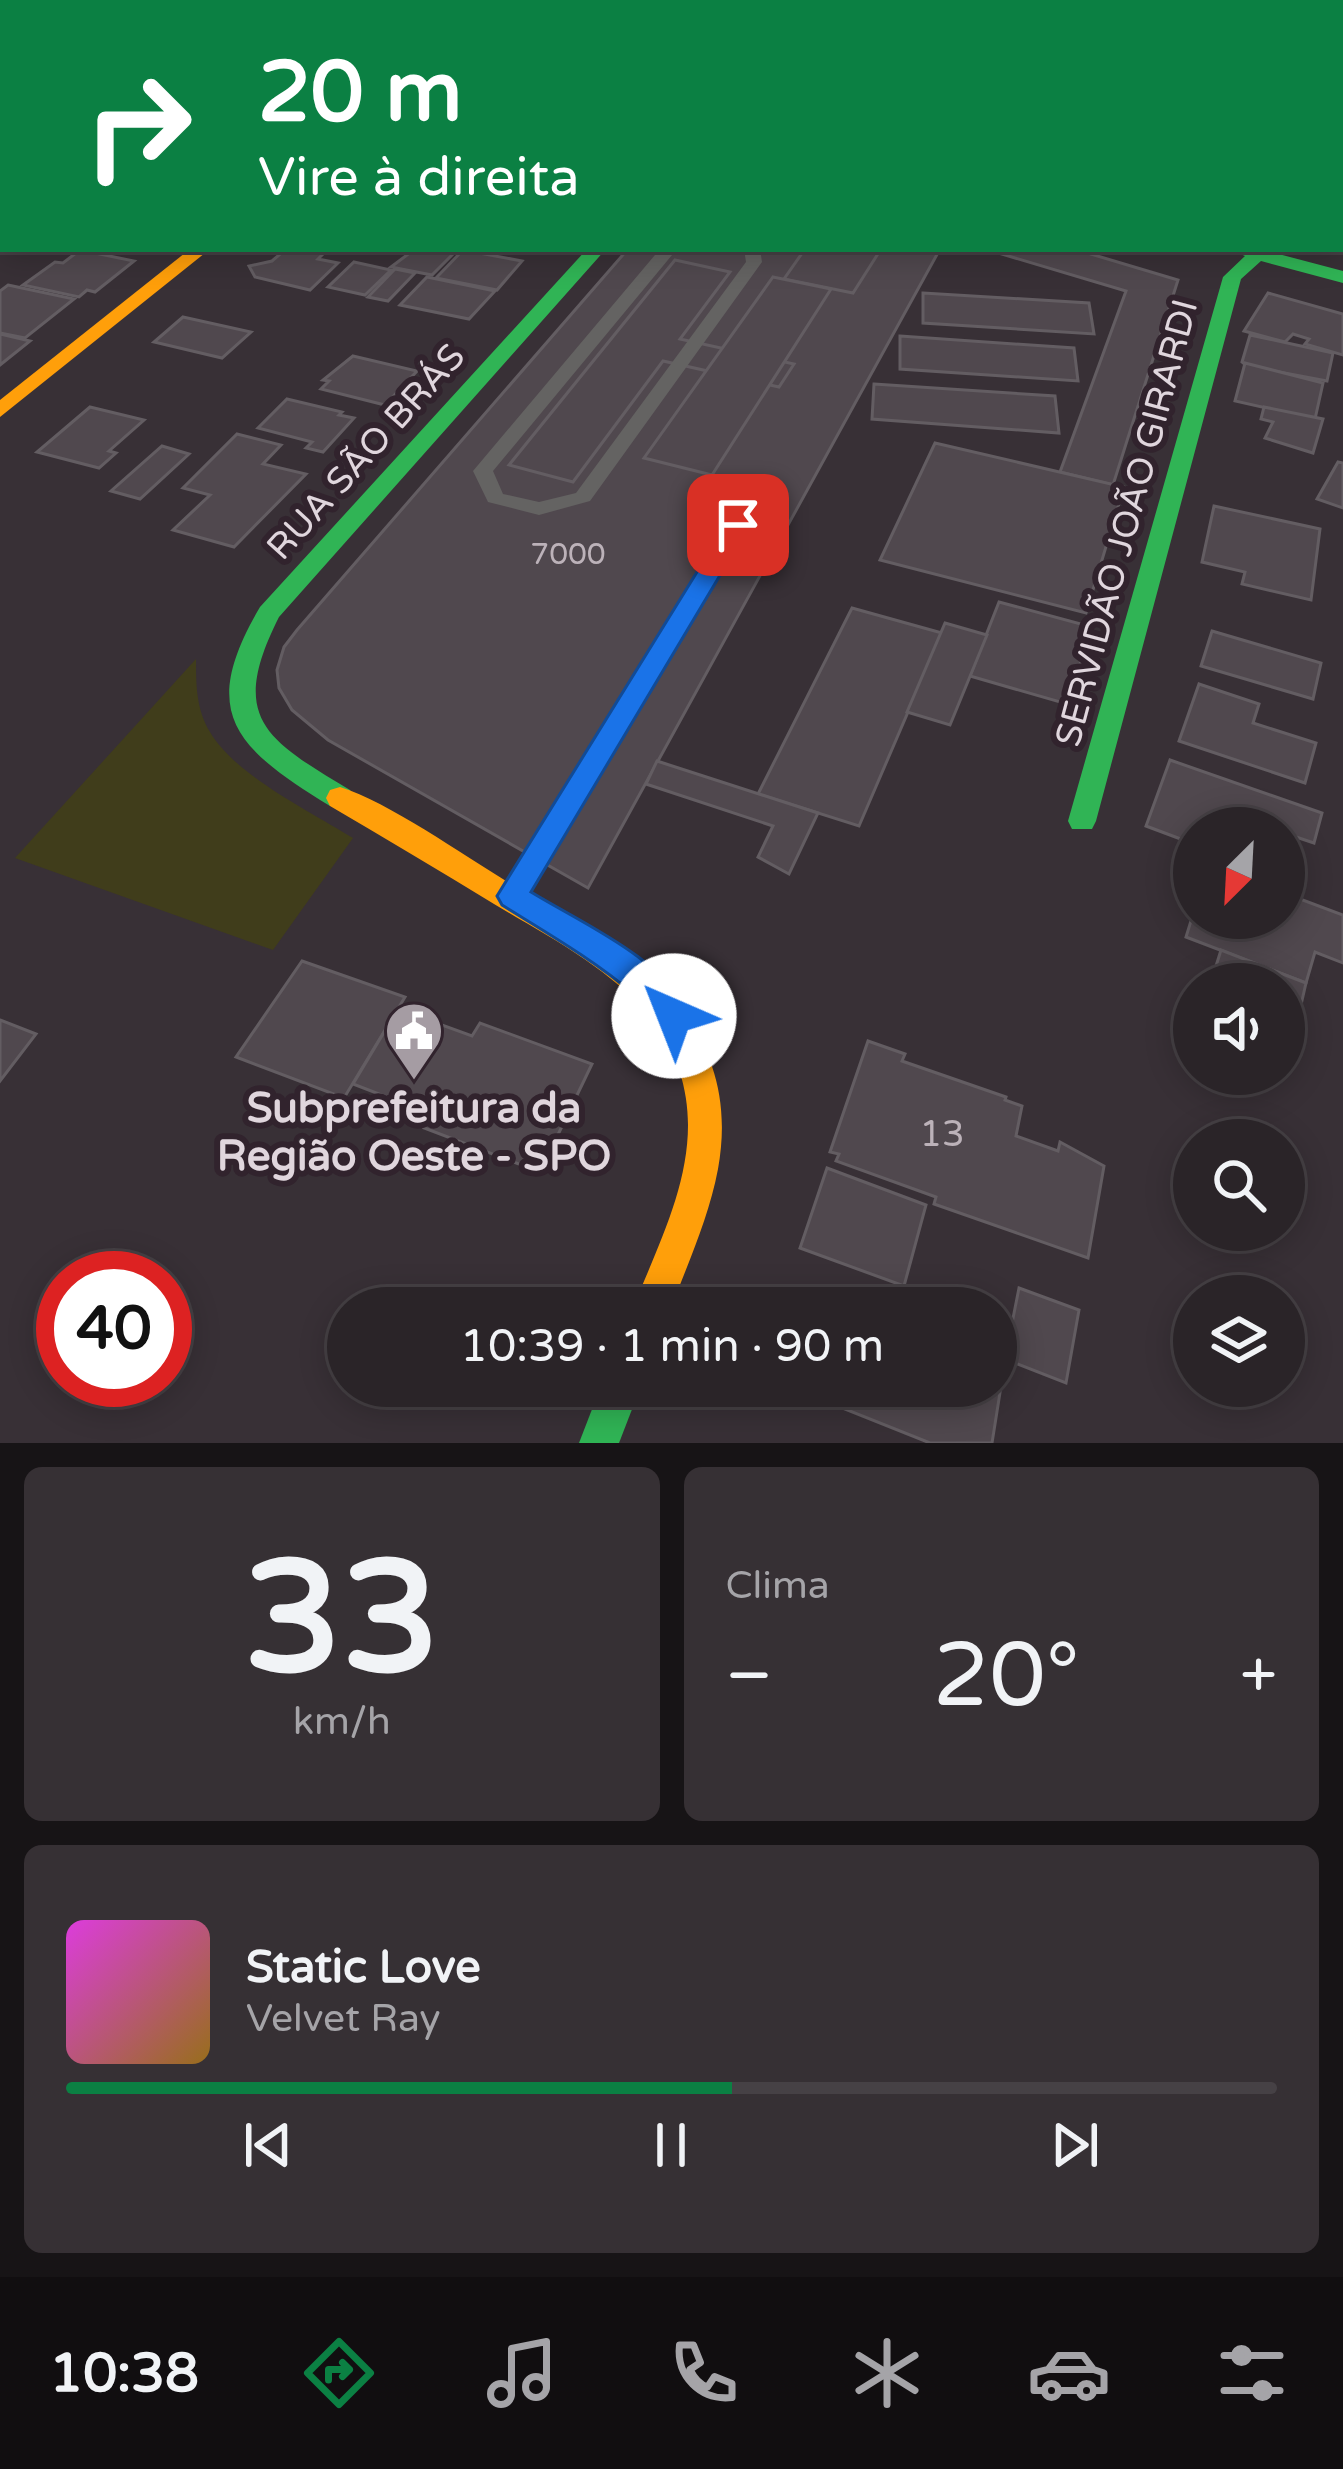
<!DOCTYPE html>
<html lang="pt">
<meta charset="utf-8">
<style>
:root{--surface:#2a2428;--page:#363034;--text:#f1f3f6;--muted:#a5a4a8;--line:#464145;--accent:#0b8043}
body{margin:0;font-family:"Varela Round",sans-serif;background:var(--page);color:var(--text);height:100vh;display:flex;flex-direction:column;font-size:45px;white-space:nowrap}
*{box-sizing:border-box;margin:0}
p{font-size:39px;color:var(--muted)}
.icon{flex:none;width:66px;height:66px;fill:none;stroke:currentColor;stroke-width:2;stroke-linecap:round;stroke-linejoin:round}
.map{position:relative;height:1443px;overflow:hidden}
.side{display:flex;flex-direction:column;gap:24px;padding:24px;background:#171416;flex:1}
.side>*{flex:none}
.guide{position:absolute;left:0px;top:0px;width:1344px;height:252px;box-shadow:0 6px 30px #0003,0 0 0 3px var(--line);background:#0b8043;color:#fff;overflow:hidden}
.needle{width:78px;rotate:204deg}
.tools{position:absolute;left:1173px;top:807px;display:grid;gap:24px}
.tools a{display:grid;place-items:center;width:132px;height:132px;border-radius:50%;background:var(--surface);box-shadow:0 6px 30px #0003,0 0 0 3px var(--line);font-size:60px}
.speed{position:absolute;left:36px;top:1251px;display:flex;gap:24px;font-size:60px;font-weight:700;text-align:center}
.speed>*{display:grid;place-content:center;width:156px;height:156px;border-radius:50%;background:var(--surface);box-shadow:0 6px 30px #0003,0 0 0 3px var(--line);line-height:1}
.speed .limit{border:18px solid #d22;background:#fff;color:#111}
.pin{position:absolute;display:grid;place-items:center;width:102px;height:102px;color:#fff;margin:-51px;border-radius:24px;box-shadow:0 6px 18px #0006}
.me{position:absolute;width:132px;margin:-66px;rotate:316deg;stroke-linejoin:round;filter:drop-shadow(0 0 9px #0008)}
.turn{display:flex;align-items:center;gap:42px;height:252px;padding:0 60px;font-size:54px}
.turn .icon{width:156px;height:156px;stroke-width:2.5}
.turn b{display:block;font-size:84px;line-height:102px}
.big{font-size:90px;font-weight:600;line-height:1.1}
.side .tile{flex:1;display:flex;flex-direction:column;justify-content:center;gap:18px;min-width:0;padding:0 42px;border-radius:18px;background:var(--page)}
.side .dial{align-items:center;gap:0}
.dial b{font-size:156px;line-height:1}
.song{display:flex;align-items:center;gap:36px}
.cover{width:144px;height:144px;border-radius:18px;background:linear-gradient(135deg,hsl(300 70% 55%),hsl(40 70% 35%))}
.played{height:12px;border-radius:6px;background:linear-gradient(90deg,var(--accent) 55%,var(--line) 55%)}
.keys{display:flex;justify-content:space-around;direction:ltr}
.heat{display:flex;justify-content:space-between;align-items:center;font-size:66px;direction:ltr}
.side .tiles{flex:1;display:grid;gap:24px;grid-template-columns:1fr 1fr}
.tile:last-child{grid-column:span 2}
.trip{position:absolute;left:327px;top:1287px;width:690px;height:120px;border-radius:60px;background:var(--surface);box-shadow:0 6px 30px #0003,0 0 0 3px var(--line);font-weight:600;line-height:120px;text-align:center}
.dock{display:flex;height:192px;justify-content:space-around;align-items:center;background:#110e10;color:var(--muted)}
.dock .icon{width:84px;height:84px}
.dock .on{color:var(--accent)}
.dock b{font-size:54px;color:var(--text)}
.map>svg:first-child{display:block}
</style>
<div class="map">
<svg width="1343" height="1443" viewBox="0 0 1343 1443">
<rect width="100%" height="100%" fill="#383036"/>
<!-- green -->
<path fill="#403d1b" d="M196,659C196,684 196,709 210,732C235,775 311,812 353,838L273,950L15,858Z"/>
<!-- building -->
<g fill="#50484e" stroke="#635d62" stroke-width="3">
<path d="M286,249L323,254L318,259L338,263L310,290L255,277L249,266L272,261Z"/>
<path d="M415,249H440L455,252L432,275L391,267Z"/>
<path d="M628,249H940L588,888L328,740L292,710L279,688L277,670L284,647L297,630Z"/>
<path d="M805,249H881L853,293L784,279Z"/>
<path d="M985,249H1074L1178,280L1113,485L1060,472L1126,291Z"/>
<path d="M80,250L134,261L95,292L87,290L79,297L23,285L55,262L63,263Z"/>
<path d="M463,250L522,261L497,290L436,278Z"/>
<path d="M675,260L730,272L680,339L794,364L779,387L663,361L573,482L509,465Z"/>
<path d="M354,262L391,270L365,295L328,287Z"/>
<path d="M395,269L415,273L388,301L368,297Z"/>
<path d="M427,277L495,291L469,319L400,305Z"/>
<path d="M773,277L831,289L712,475L644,458Z"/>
<path d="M8,285L74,299L25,338L0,333V291Z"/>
<path d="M923,293L1089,303L1094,334L923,323Z"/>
<path d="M1268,293L1343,314V355L1305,344L1309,339L1293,334L1285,342L1244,331Z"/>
<path d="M183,317L251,332L222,358L154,342Z"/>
<path d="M0,334L30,341L0,365Z"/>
<path d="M1250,335L1333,353L1327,381L1247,366L1242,362Z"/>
<path d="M900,336L1074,348L1078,381L900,369Z"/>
<path d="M353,356L417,371L385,405L321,389L329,381L323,380Z"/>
<path d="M1245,363L1323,383L1315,419L1235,401Z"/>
<path d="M874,384L1055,396L1059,433L872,419Z"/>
<path d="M287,399L342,412L339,415L354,418L323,452L306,448L312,442L258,428Z"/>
<path d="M90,407L144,420L109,451L116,453L99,468L37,452Z"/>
<path d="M1264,407L1323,419L1313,453L1265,438L1273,422L1261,419Z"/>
<path d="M237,434L281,445L263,464L306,474L234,547L173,530L210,495L183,488Z"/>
<path d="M935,443L1124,487L1086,613L880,560Z"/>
<path d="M162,446L189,454L140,499L111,491Z"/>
<path d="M1338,462L1343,463V508L1317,499Z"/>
<path d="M1214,506L1320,529L1311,600L1242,584L1245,572L1202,562Z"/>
<path d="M999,602L1092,627L1067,704L970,676Z"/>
<path d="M852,608L942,633L859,826L758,794Z"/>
<path d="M945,623L987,635L950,725L907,712Z"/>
<path d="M1212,631L1321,663L1313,699L1201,666Z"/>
<path d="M1199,684L1259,704L1253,723L1316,743L1305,783L1179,741Z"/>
<path d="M1170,760L1322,813L1314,843L1293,836L1284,869V828H1194V844L1146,826Z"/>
<path d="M657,761L818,813L789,874L758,857L773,826L646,784Z"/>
<path d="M1284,893L1343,915V963L1315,952L1306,983L1186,937L1194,911V918H1284Z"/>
<path d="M1221,950L1306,983L1298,1018L1284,1012V984L1211,982Z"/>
<path d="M302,961L405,997L344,1098L236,1057Z"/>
<path d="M398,1009L472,1036L480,1023L592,1064L540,1172L424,1128L431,1114L353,1084Z"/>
<path d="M0,1020L36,1034L0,1081Z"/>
<path d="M868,1041L905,1054L902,1061L1006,1097L1005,1100L1022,1106L1016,1136L1058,1151L1060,1142L1104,1166L1088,1258L934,1204L936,1197L836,1161L839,1154L830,1152Z"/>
<path d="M827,1168L926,1205L904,1286L800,1248Z"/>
<path d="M1019,1288L1079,1310L1066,1383L1005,1359Z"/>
<path d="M996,1378L1002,1380L992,1443H930L817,1398L821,1386H967L966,1390L984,1396L986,1386H996Z"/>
</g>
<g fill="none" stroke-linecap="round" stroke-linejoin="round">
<!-- lane -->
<g fill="#646362" fill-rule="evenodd">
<path d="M660,249H677L493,471L503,494L539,502L576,493L746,262L744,249H760L762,262L590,501L539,515L488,502L473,471Z"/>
<path d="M738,518L748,525L522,904L513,907L504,904L500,896L504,888L728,525Z"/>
</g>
<!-- street -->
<g fill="#646362" fill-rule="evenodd">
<path d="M1321,0H1343L1341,8V3Z"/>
<path d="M1341,52L1343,53V69L1341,68Z"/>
<path d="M0,86H3L0,104Z"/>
<rect x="1341" y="134" width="2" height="18"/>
</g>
<!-- fast -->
<g fill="#30b455" fill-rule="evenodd">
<path d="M53,0H84L86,3H55Z"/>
<path d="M587,249H606L279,617C228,718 265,739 350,790L354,798L350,806H330C236,748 197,714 260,607Z"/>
<path d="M1229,249H1273L1271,252L1343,271V283L1261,261L1241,279L1096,821L1092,829H1072L1068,821L1223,277L1245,256Z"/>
<path d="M601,1386H641L619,1443H579Z"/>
</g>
<!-- slow -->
<g fill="#ff9f0a" fill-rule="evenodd">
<path d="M806,0H820L804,3Z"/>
<path d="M190,249H210L0,417V400Z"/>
<path d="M340,787C391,803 467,858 516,887C627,951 745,1019 718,1169C709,1217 688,1263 671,1308H633C656,1250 688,1189 688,1125C688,1089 677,1053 655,1023C614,970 551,938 494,904C440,871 385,838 330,806L326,798L330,790Z"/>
</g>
</g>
<!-- route -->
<path fill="#1a73e8" stroke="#114b97" stroke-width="3" d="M738,518L750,525L531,892C585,925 662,957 690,1016L685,1026C660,1035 652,1009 635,995C594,960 547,933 502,905L497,896L726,525Z"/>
<!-- icons -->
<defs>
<g id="civic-pin" transform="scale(3)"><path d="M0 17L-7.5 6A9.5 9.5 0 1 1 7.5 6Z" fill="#a59ca3" stroke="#31232d"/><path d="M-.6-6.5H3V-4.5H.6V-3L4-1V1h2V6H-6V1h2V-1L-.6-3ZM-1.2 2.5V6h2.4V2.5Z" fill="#fff"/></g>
</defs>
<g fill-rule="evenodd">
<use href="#civic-pin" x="414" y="1031"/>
</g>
<g text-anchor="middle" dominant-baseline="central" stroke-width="12" stroke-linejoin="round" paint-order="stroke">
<!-- number labels -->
<g font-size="30" fill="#bcb2b9">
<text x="568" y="554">7000</text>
</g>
<!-- street labels -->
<g font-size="36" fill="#e0d6dd" stroke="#31232d">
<text transform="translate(366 452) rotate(-48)">RUA SÃO BRÁS</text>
<text transform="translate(1127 523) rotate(-75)">SERVIDÃO JOÃO GIRARDI</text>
</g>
<!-- near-number labels -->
<g font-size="36" fill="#bcb2b9">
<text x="942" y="1134">13</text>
</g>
<!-- near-poi labels -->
<g font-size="42" font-weight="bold" fill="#e0d6dd" stroke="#31232d">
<text x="414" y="1108">Subprefeitura da<tspan x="414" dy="48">Região Oeste - SPO</tspan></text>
</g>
</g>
</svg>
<div class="tools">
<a><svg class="needle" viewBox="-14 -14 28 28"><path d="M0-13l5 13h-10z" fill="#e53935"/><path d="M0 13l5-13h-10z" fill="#a5a4a8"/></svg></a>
<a><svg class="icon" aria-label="sound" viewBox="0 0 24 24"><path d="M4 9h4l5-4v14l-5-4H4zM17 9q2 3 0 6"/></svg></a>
<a><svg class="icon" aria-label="search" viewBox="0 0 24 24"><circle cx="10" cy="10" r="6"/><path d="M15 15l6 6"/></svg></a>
<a><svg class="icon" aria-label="layers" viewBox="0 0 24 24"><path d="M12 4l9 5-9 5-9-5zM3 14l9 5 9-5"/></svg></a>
</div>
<div class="speed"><div class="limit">40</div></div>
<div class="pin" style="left:738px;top:525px;background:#d93025"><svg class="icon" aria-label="arrive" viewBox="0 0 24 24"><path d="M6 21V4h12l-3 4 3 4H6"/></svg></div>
<svg class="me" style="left:674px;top:1016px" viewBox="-20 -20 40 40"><circle r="19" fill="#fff"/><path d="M0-13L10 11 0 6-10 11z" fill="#1a73e8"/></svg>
<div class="trip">10:39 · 1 min · 90 m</div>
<div class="guide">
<div class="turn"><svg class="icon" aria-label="right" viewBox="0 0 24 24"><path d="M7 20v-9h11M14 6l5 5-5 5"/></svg><div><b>20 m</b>Vire à direita</div></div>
</div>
</div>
<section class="side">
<div class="tiles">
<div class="tile dial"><b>33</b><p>km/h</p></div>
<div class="tile"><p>Clima</p>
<div class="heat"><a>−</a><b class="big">20°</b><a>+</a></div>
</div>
<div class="tile">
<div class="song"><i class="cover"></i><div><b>Static Love</b><p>Velvet Ray</p></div></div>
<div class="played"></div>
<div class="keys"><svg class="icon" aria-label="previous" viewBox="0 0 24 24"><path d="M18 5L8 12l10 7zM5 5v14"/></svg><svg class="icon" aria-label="pause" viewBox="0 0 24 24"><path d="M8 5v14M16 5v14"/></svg><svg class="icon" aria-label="next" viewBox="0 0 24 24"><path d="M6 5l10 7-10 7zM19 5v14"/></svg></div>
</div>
</div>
</section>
<nav class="dock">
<b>10:38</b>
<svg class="icon on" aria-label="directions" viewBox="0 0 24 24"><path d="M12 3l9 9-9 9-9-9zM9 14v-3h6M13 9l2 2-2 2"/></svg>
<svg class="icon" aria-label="music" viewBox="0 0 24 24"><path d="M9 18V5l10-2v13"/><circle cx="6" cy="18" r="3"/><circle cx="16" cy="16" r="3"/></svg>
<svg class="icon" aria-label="phone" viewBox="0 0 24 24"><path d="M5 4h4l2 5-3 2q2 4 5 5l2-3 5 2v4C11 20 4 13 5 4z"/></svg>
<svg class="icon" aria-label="climate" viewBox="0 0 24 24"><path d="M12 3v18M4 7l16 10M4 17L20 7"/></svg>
<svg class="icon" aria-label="car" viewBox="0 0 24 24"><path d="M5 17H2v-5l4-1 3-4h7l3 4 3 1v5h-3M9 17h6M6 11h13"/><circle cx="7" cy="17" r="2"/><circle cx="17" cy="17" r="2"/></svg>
<svg class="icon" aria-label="filters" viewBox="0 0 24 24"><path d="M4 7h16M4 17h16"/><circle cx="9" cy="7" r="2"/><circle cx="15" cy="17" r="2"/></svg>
</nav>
